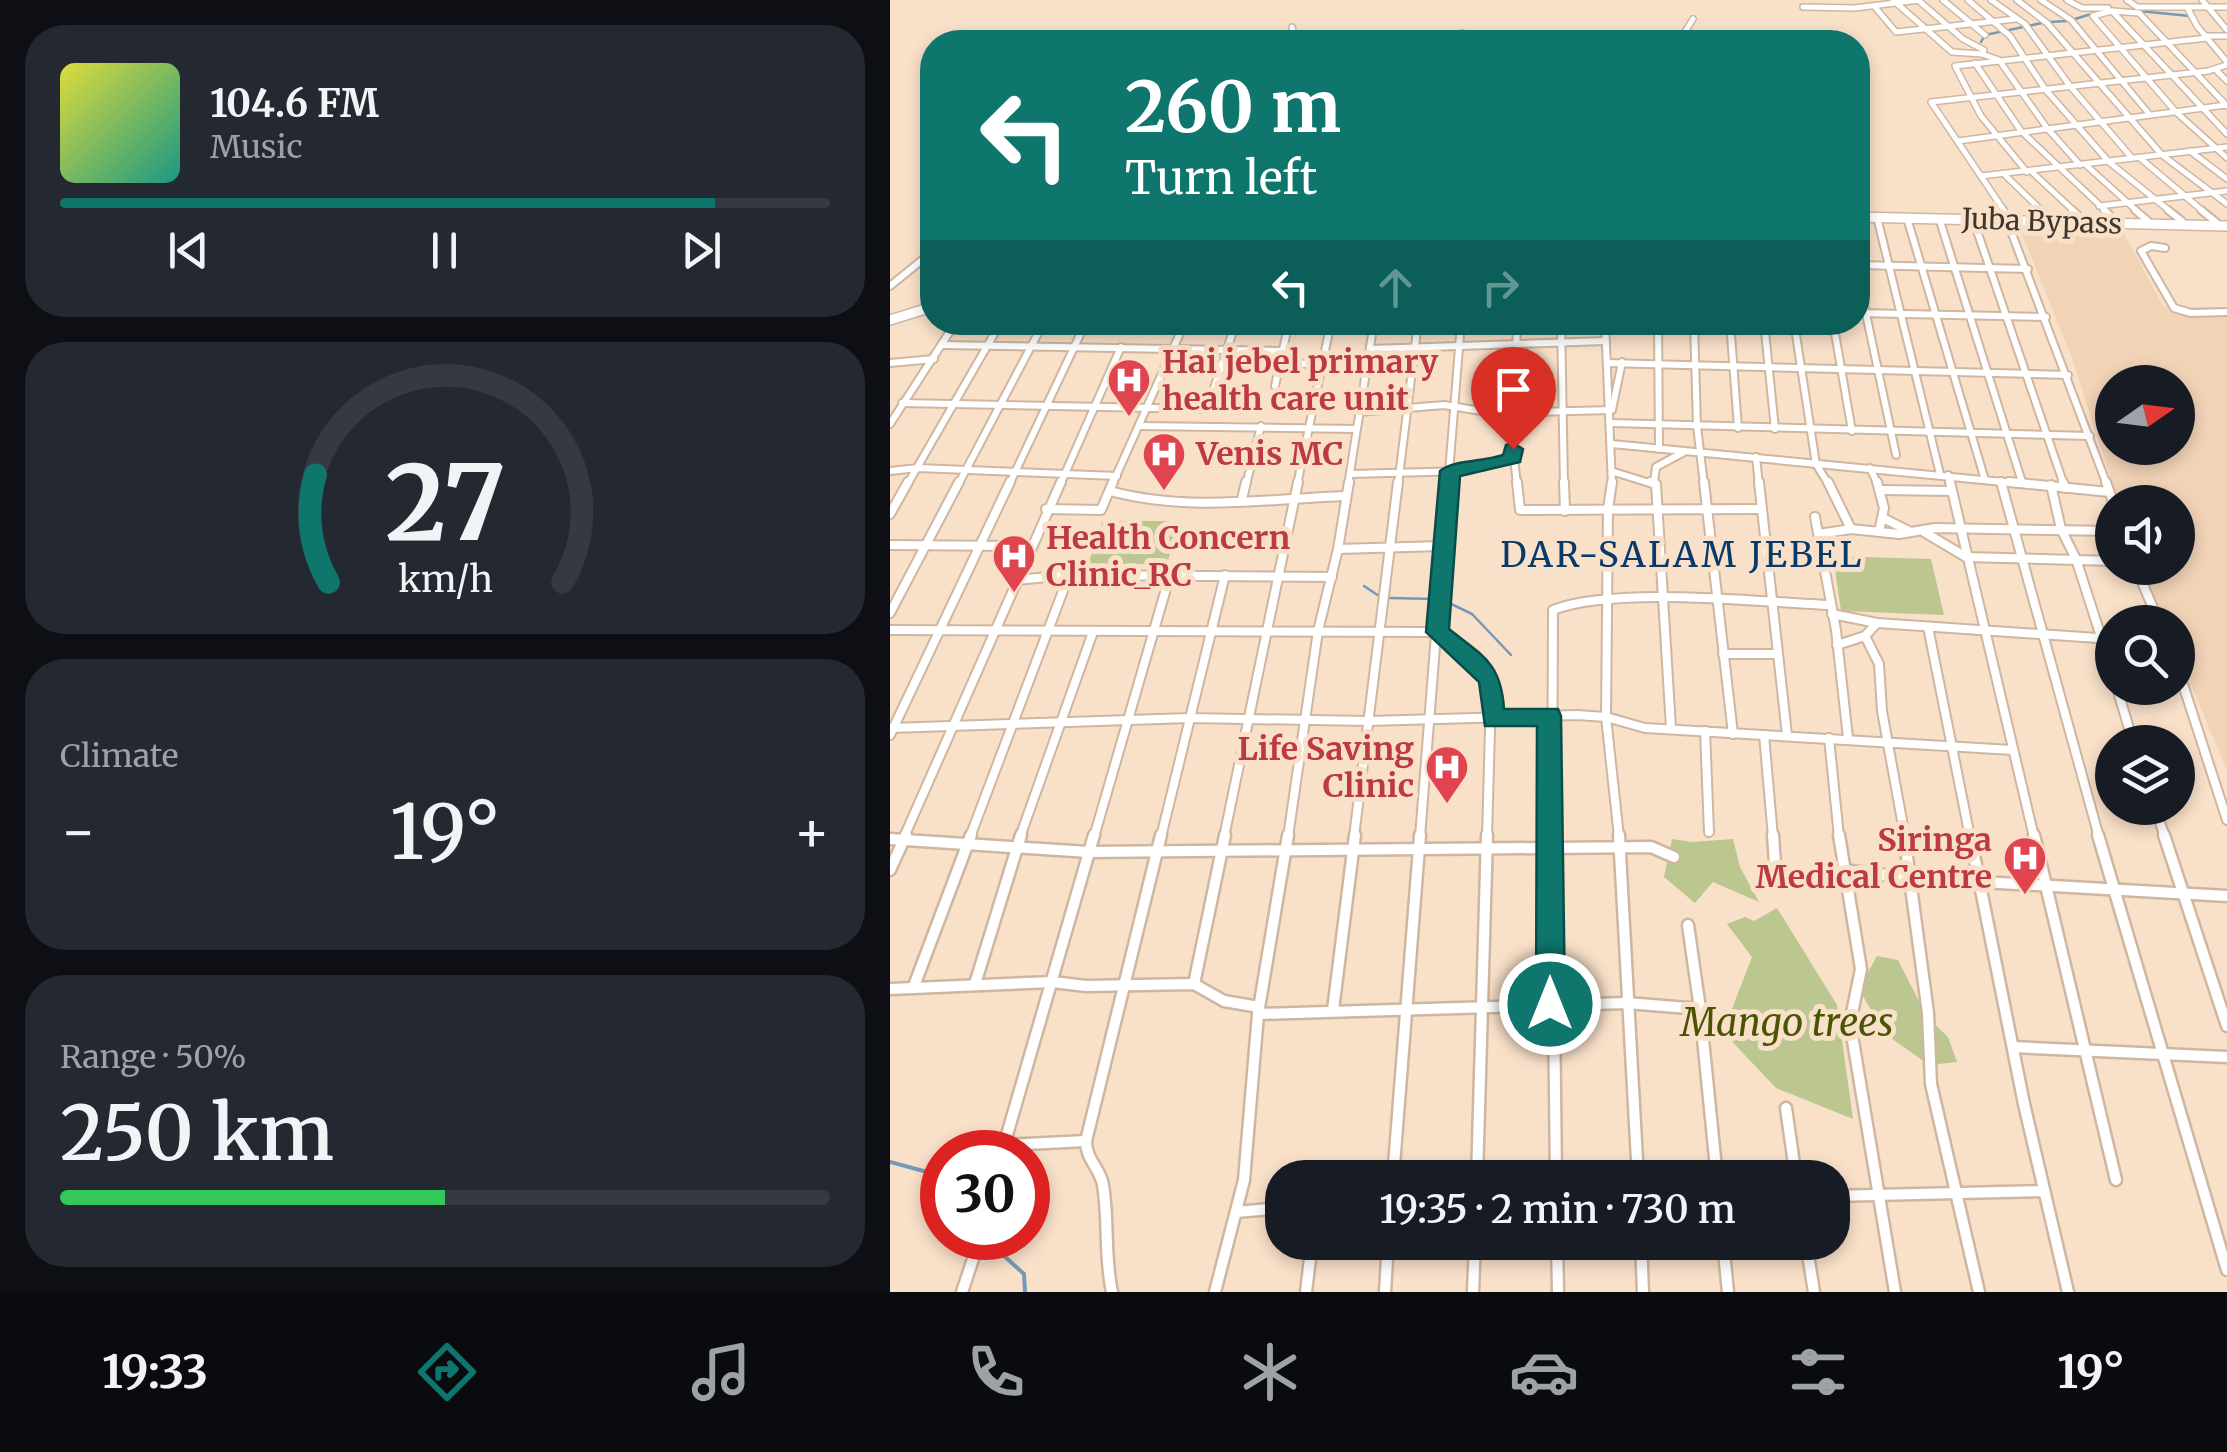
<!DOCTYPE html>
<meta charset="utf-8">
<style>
:root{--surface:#171b24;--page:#242831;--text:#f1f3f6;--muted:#9ea1a6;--line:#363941;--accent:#0f766e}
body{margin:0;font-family:Merriweather,serif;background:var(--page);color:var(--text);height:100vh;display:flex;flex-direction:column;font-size:38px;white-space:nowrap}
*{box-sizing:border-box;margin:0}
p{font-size:32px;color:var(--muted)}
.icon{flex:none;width:55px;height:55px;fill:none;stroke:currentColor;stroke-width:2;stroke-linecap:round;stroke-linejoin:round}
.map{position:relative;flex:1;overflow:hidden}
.sheet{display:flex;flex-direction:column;gap:25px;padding:25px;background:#0d0f14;width:890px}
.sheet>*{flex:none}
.banner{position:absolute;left:30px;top:30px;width:950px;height:305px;border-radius:40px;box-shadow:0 5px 15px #0003;background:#0f766e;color:#fff;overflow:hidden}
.needle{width:65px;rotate:76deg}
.fabs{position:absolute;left:1205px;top:365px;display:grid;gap:20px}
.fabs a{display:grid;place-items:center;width:100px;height:100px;border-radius:50%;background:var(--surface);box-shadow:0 5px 15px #0003;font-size:50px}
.speed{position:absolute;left:30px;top:1130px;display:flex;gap:20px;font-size:50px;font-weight:700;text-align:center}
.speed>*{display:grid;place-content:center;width:130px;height:130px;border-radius:50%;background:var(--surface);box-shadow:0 5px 15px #0003;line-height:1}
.speed .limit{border:15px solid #d22;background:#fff;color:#111}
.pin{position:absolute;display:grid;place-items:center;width:85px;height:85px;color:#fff;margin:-102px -42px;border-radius:50% 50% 50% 0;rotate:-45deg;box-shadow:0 0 10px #0007}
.pin .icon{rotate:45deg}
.me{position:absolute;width:110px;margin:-55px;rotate:0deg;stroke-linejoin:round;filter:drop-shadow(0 0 8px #0008)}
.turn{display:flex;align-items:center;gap:35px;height:210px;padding:0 40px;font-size:45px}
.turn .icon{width:130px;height:130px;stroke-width:2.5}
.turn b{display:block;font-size:70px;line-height:85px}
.lanes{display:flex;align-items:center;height:95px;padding:0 40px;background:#0003;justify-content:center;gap:50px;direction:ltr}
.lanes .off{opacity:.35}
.big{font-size:75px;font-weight:600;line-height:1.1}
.sheet .tile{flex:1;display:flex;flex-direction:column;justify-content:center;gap:15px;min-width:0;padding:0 35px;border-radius:40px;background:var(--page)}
.sheet .dial{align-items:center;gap:0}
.dial svg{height:260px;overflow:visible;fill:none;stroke:var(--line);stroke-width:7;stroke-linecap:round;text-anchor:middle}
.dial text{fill:var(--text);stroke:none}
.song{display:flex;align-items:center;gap:30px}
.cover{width:120px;height:120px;border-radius:15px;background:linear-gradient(135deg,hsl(60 70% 55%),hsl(170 70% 35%))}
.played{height:10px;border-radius:5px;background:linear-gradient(90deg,var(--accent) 85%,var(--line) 85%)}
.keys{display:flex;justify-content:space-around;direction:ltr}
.heat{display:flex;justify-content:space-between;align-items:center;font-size:55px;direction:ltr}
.charge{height:15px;border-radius:8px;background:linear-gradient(90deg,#34c759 50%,var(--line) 0)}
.trip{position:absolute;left:375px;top:1160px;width:585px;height:100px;border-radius:40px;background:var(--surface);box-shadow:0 5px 15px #0003;font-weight:600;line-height:100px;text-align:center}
.dock{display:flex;height:160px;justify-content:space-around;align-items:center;background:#090b0e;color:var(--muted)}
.dock .icon{width:70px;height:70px}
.dock .active{color:var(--accent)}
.dock b{font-size:45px;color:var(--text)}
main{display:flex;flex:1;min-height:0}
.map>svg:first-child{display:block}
</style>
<main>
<section class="sheet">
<div class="tile">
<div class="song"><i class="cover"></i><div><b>104.6 FM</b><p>Music</p></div></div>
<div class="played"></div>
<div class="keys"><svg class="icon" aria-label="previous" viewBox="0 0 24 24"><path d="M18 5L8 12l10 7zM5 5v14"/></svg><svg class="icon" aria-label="pause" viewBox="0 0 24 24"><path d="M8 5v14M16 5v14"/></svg><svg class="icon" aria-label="next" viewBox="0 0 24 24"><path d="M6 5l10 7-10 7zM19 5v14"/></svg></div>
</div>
<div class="tile dial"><svg viewBox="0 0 100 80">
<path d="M14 69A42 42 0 1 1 86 69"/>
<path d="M14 69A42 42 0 0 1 10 36" stroke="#0f766e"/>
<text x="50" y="56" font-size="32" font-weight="700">27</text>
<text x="50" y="72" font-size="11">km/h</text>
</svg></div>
<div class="tile"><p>Climate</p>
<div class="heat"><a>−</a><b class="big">19°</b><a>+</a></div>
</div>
<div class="tile"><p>Range · 50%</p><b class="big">250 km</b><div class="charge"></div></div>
</section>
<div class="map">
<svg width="1337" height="1292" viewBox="0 0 1337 1292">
<rect width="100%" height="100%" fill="#f9e0c9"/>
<!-- built -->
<path fill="#f1d3b6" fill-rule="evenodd" d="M1129,226L1231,228L1273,306L1337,308V771L1288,653V622H1275L1252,568H1288V502H1228L1183,361ZM1222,382H1288V448H1222Z"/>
<!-- green -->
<g fill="#bbc78e">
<path d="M213,521H290L277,564H198Z"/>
<path d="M943,556L1041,559L1054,615L951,611Z"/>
<path d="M782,839L802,842L843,839L850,867L869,902L823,882L805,903L774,877Z"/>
<path d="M887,908L947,1005L963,1119L886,1088L833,1032L862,957L837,924L855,917L864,921Z"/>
<path d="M987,956L1008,960L1037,1017L1058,1037L1067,1062L1039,1065L994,1033L969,989Z"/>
</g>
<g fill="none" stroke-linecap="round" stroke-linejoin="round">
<!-- stream-far1 -->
<g stroke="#749ab8" stroke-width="2.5">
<path d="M1249,11L1300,16"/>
<path d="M1185,19L1201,14"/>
<path d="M1160,22L1177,21"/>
<path d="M1091,42L1095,35L1152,23"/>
<path d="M474,586L492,598"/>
<path d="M499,598L545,599"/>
<path d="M553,600L582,614L621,655"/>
</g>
<!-- stream -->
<g stroke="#749ab8" stroke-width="4">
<path d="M0,1162L52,1176"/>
<path d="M113,1238V1255L134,1274L135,1292"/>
</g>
<!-- street-far3 casing -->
<g stroke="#ceb6a0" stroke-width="8">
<g id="street-far3">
<path d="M1003,0L1062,52L1092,54L1109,60L1157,128L1190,165"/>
<path d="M1028,0L1073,39L1094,50L1092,54"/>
<path d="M1053,0L1095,35"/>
<path d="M1078,0L1120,36L1155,89L1219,162L1281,212"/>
<path d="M1101,0L1135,24L1180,86L1242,158"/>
<path d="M1127,0L1157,23L1272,155L1337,204"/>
<path d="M1151,0L1181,20L1260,115"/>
<path d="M1177,0L1192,8H1218"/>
<path d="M1237,0L1247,7H1337"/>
<path d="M1312,0L1337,30"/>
<path d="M984,6L1006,32L1126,19"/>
<path d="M913,7L965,8L1029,0"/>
<path d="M1297,7L1307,26L1337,62"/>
<path d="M1222,11L1337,134"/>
<path d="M402,27L406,42"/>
<path d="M572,33L580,42"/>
<path d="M1317,36H1337"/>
<path d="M784,42L798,36L795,32L803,19"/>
<path d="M1085,63L1131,131L1217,212"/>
<path d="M1326,70L1337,81"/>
<path d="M1337,106L1249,13L1222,11L1203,16L1286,112L1337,158"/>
<path d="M1068,141L1336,105"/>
<path d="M1300,151L1337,179"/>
<path d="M1250,158L1314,212"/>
<path d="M1196,165L1248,212"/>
<path d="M1137,172L1091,116L1065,66L1317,38"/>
<path d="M1142,172L1185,212"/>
<path d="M1115,175L1153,212"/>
<path d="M1091,176L1337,147"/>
<path d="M1209,206L1337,191"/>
<path d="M1115,212L1041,102L1318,71L1337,65"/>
</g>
</g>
<!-- street-far2 casing -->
<g stroke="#ceb6a0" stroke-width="10">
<g id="street-far2">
<path d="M1113,210L1217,485"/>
<path d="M1150,210L1159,218"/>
<path d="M1182,210L1192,219"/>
<path d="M1214,210L1224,219"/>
<path d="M1245,210L1257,220"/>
<path d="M1278,210L1292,221"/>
<path d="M1311,210L1326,222"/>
<path d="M987,217L1050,474"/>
<path d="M1017,218L1095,480"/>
<path d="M1049,218L1132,482"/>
<path d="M1083,219L1174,485"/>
<path d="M1275,248L1261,246L1251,251L1284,308L1301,313L1337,312"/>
<path d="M968,265L1138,269"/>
<path d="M968,276L1006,455"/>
<path d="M0,286L42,252"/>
<path d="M968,313L1156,317"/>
<path d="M627,322L623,449L627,485"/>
<path d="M671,322L674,485"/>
<path d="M715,322L722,485"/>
<path d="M768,322L769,449"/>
<path d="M804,322L807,426L814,485"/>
<path d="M840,322L848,428"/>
<path d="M874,322L885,429"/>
<path d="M904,322L926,464L939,485"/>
<path d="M943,322L962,431"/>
<path d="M52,345L392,351"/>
<path d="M480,349L715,341"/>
<path d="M389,362L476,368"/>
<path d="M0,363L44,359"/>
<path d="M717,363L1178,375"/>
<path d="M385,386L399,322"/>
<path d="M12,403L363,410"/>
<path d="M317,409L346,322"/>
<path d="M469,412L554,405L604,413L722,410L732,362"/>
<path d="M721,423L1200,436"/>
<path d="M0,424L66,322"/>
<path d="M250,426L466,429"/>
<path d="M722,444L1144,485"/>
<path d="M866,457L869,485"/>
<path d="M980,468L988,485"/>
<path d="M0,471L28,468L227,476"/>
<path d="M724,472L766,485"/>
<path d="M460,474L576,471L623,458"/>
<path d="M1058,475L1060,485"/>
<path d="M1111,481L1112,485"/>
<path d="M764,482L766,467L794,452"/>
<path d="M17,485L111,322"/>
<path d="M68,485L154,322"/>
<path d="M119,485L196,322"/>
<path d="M170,485L231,347"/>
<path d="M222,485L295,322"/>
<path d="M356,485L371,426"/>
<path d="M407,485L441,322"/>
<path d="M458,485L484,322"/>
<path d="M508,485L528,322"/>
<path d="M558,485L571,322"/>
</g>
</g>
<!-- street-far1 casing -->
<g stroke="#ceb6a0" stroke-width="12">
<g id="street-far1">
<path d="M627,482L630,510L872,509"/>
<path d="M674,482L675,511"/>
<path d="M722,482L718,509L716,717L729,837"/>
<path d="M760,482L766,484L781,728"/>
<path d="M814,482L843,734"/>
<path d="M869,482L897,735"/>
<path d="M938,482L961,529"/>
<path d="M987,482L994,508L989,532"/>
<path d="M1060,482L1144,837"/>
<path d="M1111,482L1209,837"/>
<path d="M1119,482L1219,492"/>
<path d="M1173,482L1175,488"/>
<path d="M1216,482L1223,502"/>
<path d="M1161,485L1171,529L1186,559L1222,671"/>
<path d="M992,490L1061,491"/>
<path d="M220,491C297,512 377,499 455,496"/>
<path d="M352,499L356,482"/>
<path d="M156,509L211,510L223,482"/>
<path d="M0,514L18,482"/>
<path d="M925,517L946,630L958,738"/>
<path d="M995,519L1021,532"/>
<path d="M1034,532L1076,557L1222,561"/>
<path d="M929,534L961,529L1009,534L1045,528L1222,531"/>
<path d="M0,545L140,546"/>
<path d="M448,549L552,546"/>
<path d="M1246,568L1269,622"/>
<path d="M126,580L179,575L442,577"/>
<path d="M0,613L69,482"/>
<path d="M942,614L987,623L1222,639"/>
<path d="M987,623L975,636L989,664L992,711L1015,837"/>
<path d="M1038,627L1080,837"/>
<path d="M0,630L547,632L584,663L601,692L597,837"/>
<path d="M947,645L975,636"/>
<path d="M833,654H888"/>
<path d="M1288,669L1337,820"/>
<path d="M1227,688L1243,742"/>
<path d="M0,728L299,718L479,721L687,715L716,717L755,728L1122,750"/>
<path d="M815,731L819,832"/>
<path d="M0,735L120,482"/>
<path d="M874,735L883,837"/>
<path d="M939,738L949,837"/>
<path d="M1265,808L1275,837"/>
<path d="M14,837L171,482"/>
<path d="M80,837L179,575"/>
<path d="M130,837L203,632"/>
<path d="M204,837L280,575"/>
<path d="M271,837L335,575"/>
<path d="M334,837L408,482"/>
<path d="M398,837L428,631L448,549L459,482"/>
<path d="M464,837L508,482"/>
<path d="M530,837L558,482"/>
<path d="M662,837L663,610C725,586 869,602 939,605"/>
</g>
</g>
<!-- street casing -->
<g stroke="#ceb6a0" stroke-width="15">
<g id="street">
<path d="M662,835L666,1178"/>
<path d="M729,835L748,1178"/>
<path d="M883,835L885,864"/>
<path d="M949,835L971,969L960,1023L1005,1292"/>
<path d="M1014,835L1038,1013L1041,1084L1089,1292"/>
<path d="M1080,835L1134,1104L1178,1292"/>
<path d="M1144,835L1226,1180"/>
<path d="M1208,835L1337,1270"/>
<path d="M1274,835L1337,1026"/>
<path d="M0,839L198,852L761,847L784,857"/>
<path d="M0,870L16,835"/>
<path d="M952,870L1022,878L1337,896"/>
<path d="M798,925L810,1009"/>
<path d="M85,984L131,835"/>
<path d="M304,984L335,835"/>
<path d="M24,986L81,835"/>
<path d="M0,989L163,982L196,986L304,984L334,1001L369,1007"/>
<path d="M443,1010L465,835"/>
<path d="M368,1014L737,1003L810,1009L827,1178"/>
<path d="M1123,1047L1337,1057"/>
<path d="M896,1108L906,1178"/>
<path d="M114,1145L196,1141"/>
<path d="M112,1152L204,835"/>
<path d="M503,1178L530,835"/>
<path d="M587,1178L597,835"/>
<path d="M942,1196L1154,1191"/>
<path d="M346,1212L392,1208"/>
<path d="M667,1242L668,1292"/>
<path d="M751,1242L753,1292"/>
<path d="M833,1242L838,1292"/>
<path d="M916,1242L924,1292"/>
<path d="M72,1292L90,1238"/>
<path d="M222,1292C214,1256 219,1221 213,1185C210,1168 196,1160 196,1141L271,835"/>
<path d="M325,1292L354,1180L368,1014L398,835"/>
<path d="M416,1292L422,1242"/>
<path d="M495,1292L498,1242"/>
<path d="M583,1292L585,1242"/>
</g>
</g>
<!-- primary casing -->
<g stroke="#ceb6a0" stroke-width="12">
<g id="primary">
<path d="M968,217L1337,226"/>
<path d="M0,320L42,307"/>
</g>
</g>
<!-- street-far3 -->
<use href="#street-far3" stroke="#fff" stroke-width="5"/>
<!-- street-far2 -->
<use href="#street-far2" stroke="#fff" stroke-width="6"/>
<!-- street-far1 -->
<use href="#street-far1" stroke="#fff" stroke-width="8"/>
<!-- street -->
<use href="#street" stroke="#fff" stroke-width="10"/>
<!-- primary -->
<use href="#primary" stroke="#fff" stroke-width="9"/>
</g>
<!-- route -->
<path fill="#0f766e" stroke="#0a4d48" stroke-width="2.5" d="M623,443L633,449L630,462L570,476L559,629C593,656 611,663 614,709H668L671,716L675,1004L671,1013L660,1017L650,1013L646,1004L647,726H595L589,682L536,632L550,471C566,459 593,462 613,455L616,445Z"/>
<!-- icons -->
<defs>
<g id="hospital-pin" transform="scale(2.25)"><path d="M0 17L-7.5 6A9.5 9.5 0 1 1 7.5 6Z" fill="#e0444e" stroke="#f9e0c9"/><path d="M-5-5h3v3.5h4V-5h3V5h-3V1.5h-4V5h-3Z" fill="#fff"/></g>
</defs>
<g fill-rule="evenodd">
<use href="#hospital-pin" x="239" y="380"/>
<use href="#hospital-pin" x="274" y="454"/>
<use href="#hospital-pin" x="124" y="556"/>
<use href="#hospital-pin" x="557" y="767"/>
<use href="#hospital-pin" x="1135" y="858"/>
</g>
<g text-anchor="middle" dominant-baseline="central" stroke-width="10" stroke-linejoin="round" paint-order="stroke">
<!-- far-street labels -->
<g font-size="28" fill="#3f362d" stroke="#f9e0c9">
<text transform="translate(1152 221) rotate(2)">Juba Bypass</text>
</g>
<!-- health labels -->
<g font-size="32" font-weight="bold" fill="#be3a42" stroke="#f9e0c9" text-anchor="start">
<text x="272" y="362">Hai jebel primary<tspan x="272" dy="37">health care unit</tspan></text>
<text x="306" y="454">Venis MC</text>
<text x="156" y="538">Health Concern<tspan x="156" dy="37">Clinic_RC</tspan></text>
<text x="524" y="749" text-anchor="end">Life Saving<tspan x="524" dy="37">Clinic</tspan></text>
<text x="1102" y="840" text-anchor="end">Siringa<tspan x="1102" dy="37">Medical Centre</tspan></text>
</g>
<!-- neighbourhood labels -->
<g font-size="35" letter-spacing="2.5" fill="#073a6b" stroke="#f9e0c9">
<text x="792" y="555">DAR-SALAM JEBEL</text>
</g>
<!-- near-park labels -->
<g font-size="38" font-style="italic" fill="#4a5405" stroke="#f9e0c9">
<text x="897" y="1022">Mango trees</text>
</g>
</g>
</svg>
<div class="fabs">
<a><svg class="needle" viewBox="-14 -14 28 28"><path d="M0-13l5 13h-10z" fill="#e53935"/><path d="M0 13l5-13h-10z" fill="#9ea1a6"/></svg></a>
<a><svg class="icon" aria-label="sound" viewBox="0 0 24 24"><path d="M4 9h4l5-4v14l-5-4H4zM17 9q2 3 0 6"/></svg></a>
<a><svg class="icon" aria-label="search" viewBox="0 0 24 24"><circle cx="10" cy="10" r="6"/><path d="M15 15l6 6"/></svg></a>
<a><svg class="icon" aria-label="layers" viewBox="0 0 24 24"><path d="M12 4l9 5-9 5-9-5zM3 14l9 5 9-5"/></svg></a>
</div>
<div class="speed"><div class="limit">30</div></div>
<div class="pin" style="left:623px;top:449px;background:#d93025"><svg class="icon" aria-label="arrive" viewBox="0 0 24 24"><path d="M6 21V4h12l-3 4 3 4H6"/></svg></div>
<svg class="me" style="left:660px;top:1004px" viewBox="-20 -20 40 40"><circle r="17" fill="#0f766e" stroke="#fff" stroke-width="3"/><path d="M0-11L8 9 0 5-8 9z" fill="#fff"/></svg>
<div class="trip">19:35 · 2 min · 730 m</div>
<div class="banner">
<div class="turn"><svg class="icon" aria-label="left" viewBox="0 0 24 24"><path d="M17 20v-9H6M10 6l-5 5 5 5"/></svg><div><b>260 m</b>Turn left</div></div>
<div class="lanes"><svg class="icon" aria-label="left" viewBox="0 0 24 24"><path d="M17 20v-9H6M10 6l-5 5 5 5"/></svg><svg class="icon off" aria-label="ahead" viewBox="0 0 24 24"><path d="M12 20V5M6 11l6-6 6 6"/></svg><svg class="icon off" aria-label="right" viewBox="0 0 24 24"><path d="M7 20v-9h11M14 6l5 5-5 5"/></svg></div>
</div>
</div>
</main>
<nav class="dock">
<b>19:33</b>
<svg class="icon active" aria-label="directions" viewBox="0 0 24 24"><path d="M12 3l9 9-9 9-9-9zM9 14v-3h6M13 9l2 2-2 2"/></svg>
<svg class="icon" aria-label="music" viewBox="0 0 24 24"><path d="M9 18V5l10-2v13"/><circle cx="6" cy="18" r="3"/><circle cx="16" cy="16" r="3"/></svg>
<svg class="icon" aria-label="phone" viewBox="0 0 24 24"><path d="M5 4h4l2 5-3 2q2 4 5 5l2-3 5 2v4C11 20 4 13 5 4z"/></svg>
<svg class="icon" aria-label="climate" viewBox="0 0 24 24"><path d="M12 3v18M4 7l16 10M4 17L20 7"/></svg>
<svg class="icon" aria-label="car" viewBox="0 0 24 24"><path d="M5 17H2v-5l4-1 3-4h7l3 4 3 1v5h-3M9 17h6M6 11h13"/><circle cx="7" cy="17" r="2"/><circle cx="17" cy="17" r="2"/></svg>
<svg class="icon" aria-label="filters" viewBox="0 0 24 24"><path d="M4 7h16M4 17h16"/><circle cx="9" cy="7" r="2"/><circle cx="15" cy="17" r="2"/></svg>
<b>19°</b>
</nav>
